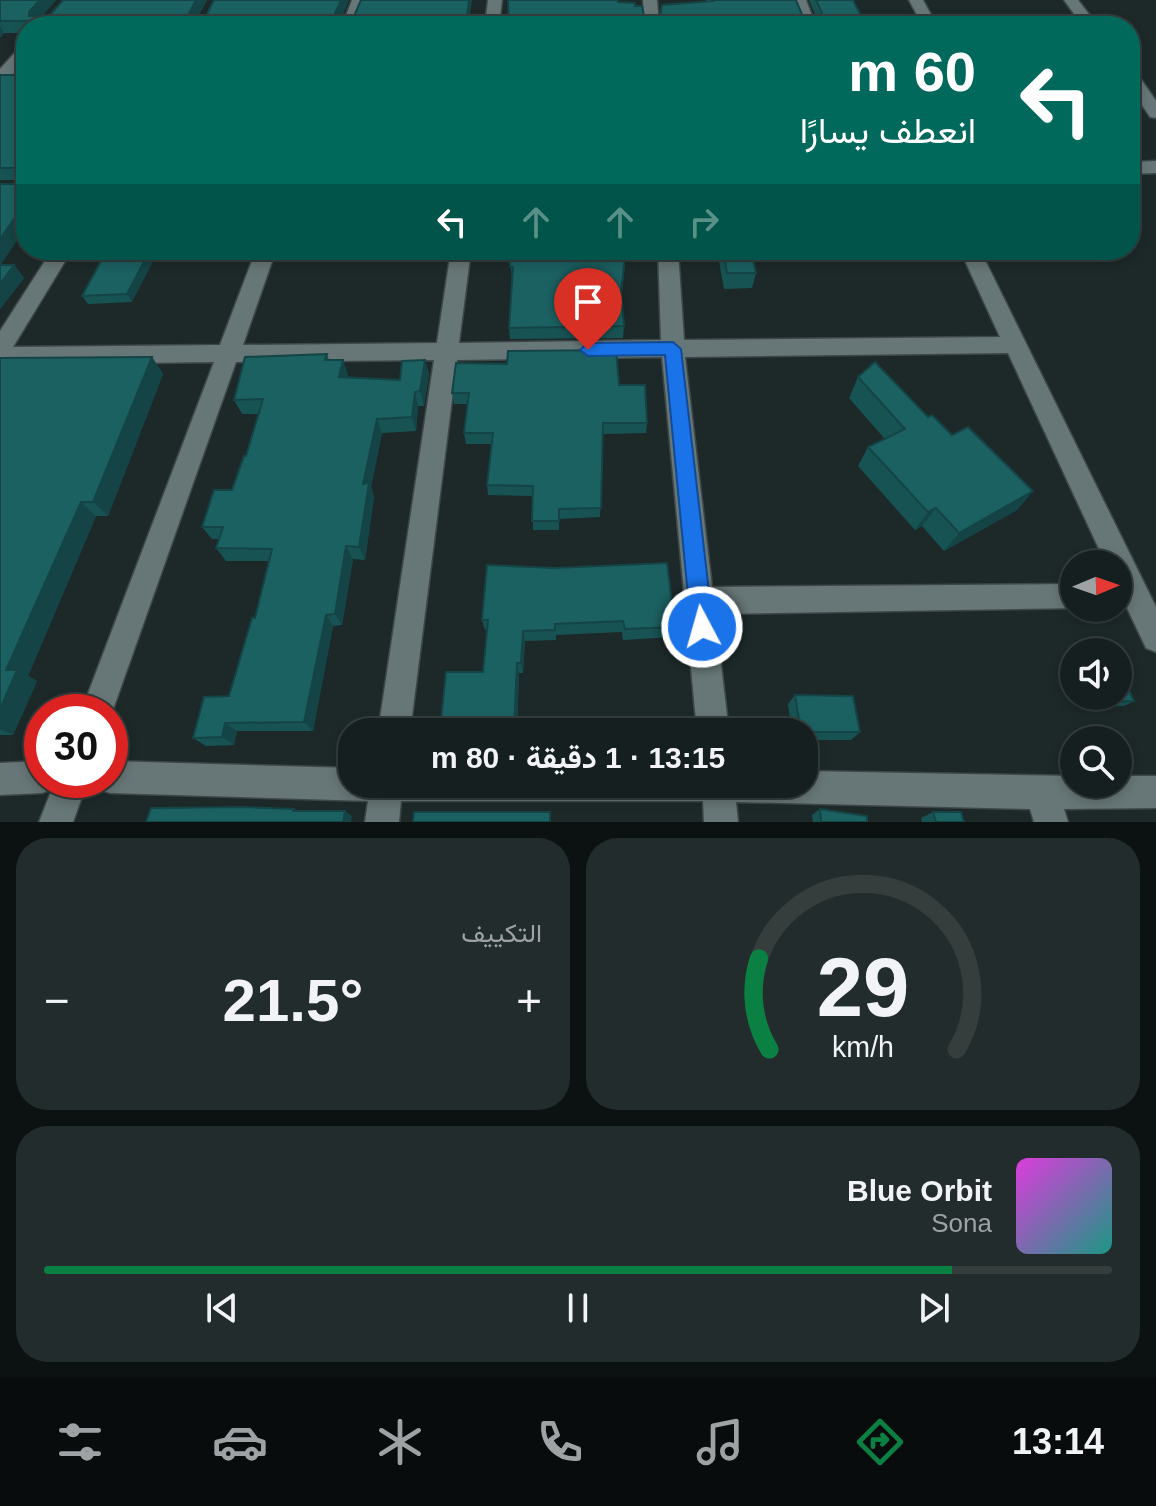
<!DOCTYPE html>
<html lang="ar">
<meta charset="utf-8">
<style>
:root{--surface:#161f1f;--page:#232c2c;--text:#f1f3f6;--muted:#9ea2a4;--line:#353d3d;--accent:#0b8043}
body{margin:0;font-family:Arial,Vazirmatn,sans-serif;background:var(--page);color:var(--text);direction:rtl;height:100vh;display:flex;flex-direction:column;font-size:30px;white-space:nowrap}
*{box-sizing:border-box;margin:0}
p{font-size:26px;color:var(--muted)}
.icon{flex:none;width:44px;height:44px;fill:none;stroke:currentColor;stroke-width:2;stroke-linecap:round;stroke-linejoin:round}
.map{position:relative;height:822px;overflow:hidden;direction:ltr}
.sheet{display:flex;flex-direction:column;gap:16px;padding:16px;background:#0c1111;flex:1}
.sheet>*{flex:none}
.hud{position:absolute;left:16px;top:16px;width:1124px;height:244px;border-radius:32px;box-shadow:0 4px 12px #0003,0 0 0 2px var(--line);direction:rtl;background:#00695c;color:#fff;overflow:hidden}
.needle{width:52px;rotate:88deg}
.tools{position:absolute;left:1060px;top:550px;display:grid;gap:16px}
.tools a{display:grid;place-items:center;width:72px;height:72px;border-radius:50%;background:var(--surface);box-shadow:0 4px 12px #0003,0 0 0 2px var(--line);font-size:40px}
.speed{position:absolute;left:24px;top:694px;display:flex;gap:16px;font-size:40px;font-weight:700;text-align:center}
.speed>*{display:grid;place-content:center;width:104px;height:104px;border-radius:50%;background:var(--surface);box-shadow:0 4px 12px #0003,0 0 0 2px var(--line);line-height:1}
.speed .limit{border:12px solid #d22;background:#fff;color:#111}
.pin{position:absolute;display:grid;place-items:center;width:68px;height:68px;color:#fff;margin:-82px -34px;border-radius:50% 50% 50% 0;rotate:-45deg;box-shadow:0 0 8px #0007}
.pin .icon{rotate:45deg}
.me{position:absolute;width:88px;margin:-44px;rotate:354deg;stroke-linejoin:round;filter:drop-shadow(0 0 6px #0008)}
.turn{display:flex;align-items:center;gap:28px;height:168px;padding:0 32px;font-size:36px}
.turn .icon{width:104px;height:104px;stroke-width:2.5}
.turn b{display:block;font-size:56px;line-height:68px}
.lanes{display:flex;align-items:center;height:76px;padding:0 32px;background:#0003;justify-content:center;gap:40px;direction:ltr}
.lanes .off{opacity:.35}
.big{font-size:60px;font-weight:700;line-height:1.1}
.sheet .tile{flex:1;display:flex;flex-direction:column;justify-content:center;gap:12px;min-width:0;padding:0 28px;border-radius:32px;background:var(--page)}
.sheet .dial{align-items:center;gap:0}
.dial svg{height:208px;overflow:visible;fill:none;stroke:var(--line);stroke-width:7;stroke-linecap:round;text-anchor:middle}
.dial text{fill:var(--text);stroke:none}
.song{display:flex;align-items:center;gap:24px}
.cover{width:96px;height:96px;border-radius:12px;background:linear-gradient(135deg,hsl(300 70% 55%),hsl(170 70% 35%))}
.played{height:8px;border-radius:4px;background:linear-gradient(90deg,var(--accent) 85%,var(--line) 85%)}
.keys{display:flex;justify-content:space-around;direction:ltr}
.heat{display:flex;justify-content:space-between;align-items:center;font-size:44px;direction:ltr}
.sheet .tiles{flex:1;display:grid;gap:16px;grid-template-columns:1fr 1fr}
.tile:last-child{grid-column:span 2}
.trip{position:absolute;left:338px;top:718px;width:480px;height:80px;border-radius:32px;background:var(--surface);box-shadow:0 4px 12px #0003,0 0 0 2px var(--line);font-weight:700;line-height:80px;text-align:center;direction:rtl}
.tab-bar{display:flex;height:128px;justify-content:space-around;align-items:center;background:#090c0c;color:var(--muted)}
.tab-bar .icon{width:56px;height:56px}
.tab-bar .current{color:var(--accent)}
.tab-bar b{font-size:36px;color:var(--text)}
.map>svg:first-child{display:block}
</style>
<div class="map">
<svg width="1156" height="822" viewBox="0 0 1156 822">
<rect width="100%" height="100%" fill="#1d2929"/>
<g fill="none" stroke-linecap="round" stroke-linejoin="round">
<!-- minor casing -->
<g stroke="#3d4747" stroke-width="3">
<g id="minor">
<path d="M352,0H366L356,26H342Z"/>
<path d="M488,0H502L499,26H485Z"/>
<path d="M643,0H657L659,26H645Z"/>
<path d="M792,0H806L816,26H802Z"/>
<path d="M909,0H923L937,26H923Z"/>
<path d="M1064,0H1078L1098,26H1083Z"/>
<path d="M26,44V59L6,82L0,84V69L21,46Z"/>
<path d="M1130,70L1136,72L1156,101V118L1150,117L1130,87Z"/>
<path d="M1156,161V173L1130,174V162Z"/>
<path d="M52,250H72L13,347L220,345L256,250H276L243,345L437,343L451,250H471L459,343L661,340L658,250H678L684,340L1000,337L960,250H980L1156,607V652L1146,648L1118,589V564H1106L1008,353L685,357L712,587L1074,584V608H1080L715,614L729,732H697L662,357L457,360L410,732H378L434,360L236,362L110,718V712H81L214,362L0,365V331Z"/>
<path d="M42,761V780H88L73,822H39L52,789L42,793L0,795V763Z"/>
<path d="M110,761L352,768V784H804V771L1074,776V784H1118V776H1156V808L1064,809L1068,822H1034L1030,809L736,802L738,822H704L703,801H401L399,822H365L368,801L110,793L98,789L95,780H110Z"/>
</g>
</g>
<!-- minor -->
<use href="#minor" fill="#677676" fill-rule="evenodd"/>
</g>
<!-- wall -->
<g fill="#185354">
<path d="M0,0H56L42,16L207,0L198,16L349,0L338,26H26V33H4L0,38Z"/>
<path d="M706,0H796L803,17H816L809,0H853L866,26H509L618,2L635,6L644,16L660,17L707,2Z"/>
<path d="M0,75H26V227L0,265H14L24,278L0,309V184H20V180H0Z"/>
<path d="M107,250L132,302L88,304L82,296Z"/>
<path d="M509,250H638V252H626L622,294L624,326L623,338L510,339L509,328L512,278Z"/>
<path d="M717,250H751L756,273L752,288L724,289Z"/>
<path d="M327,354L329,360L348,375V377L400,380L425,360L429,374L424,406H418L416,431L382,433L371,487L374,497L365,560L353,559L342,625L333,626L313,731H237L234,745L206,746L193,738L229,696L255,618L269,561H226L216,548L219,539H212L202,527L232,490L246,456L259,414H242L234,400Z"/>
<path d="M152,357L163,374L108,516H96L28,676L37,681L13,735H0V358Z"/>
<path d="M858,377L928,417L1033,491L1017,510L944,551L922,526L915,530L858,466L868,447L885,439L849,398Z"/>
<path d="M619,385L647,423L646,433L603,434L600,517L559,519V530H533V496L488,495L487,485L492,444H466L464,433L468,404H454L452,393Z"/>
<path d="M487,565L675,627L673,637L623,640L622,632L556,635V640L525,641L523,673H519L517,732H441L440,731L483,672L487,630H485L482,620Z"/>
<path d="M1074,654V670L1069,658Z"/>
<path d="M795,695L860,732L851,740H804V732H792L788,704Z"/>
<path d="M1084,696H1118L1134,701L1124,706L1088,707Z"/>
<path d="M820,809L867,822H813L812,815Z"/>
<path d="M933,812L964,822H922L921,818Z"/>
</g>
<!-- shaded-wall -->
<g fill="#144445">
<path d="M40,0H56L38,21L29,16V12Z"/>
<path d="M196,0H207L193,26L187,17Z"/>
<path d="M341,0H349L338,26H335L333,18Z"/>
<path d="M469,0H472L469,26H466Z"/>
<path d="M0,26L4,33L0,38Z"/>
<path d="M26,202V227L0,266V239Z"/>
<path d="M150,250H159L132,302L127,294Z"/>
<path d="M14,265L24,278L0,309V284Z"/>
<path d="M152,357L163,374L108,516L93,502Z"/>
<path d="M343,360L348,375L345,391L339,377Z"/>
<path d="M425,360L429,374L424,406L420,391Z"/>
<path d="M415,392L418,406L416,431L412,417Z"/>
<path d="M377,419L382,433L371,487L374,497L365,560L359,547L363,484Z"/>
<path d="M1033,491L1017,510L944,551L959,533Z"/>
<path d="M81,502L96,516L28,676L37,681L13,735L0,729V709L6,670Z"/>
<path d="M936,508L922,526L915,530L928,512Z"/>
<path d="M346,546L353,559L342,625L335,614Z"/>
<path d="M326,615L333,626L313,731L304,722Z"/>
<path d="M523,631L525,641L523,673L521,663Z"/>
<path d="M517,663L519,673L517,732H515Z"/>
<path d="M225,723L237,731L234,745L222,737Z"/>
<path d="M345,811L352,816L351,822H343Z"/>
</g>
<!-- building -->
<g fill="#1c6162" stroke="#144445" stroke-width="2">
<path d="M0,0H40L29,12V16H49L63,0H196L187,17L206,16L214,0H341L333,18L307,19L304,26H72L76,21H0Z"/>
<path d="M361,0H469L466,26H356L358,16H354Z"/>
<path d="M508,0H618V2L635,3V6H642L644,16L660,17L662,5L713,1L712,0H796L803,17H819L822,13L816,0H853L866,26H509Z"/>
<path d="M0,75H26V202L0,239V184H20V168H0Z"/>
<path d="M107,250H150L127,294L82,296Z"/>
<path d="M509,250H626L621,291L624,326L509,328L513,267H510Z"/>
<path d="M723,250H751L756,273H727Z"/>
<path d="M0,265H14L0,284Z"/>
<path d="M616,350L619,385H645L647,423H603L601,508L559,509V521H532L533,486L487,485L493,433H464L469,393H452L456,363L507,364L508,351Z"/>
<path d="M327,354L325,360H343L339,377L400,380L402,361L425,360L420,391L415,392L412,417L377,419L363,484L369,483L359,547L346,546L335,614L326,615L304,722L225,723L222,737L193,738L204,697L229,696L252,618H255L272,549L216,548L223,527H202L214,490H232L244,456H246L263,399L234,400L245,357Z"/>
<path d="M152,357L93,502H81L6,670H17L0,709V358Z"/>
<path d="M875,362L928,417L932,415L952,435L968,427L1033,491L959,533L936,508L928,512L868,447L905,429L858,377Z"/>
<path d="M667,563L675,627L625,629L623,621L555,624V630L523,631L521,663H517L514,730L440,731L446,672H483L488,620H482L487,565L554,568Z"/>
<path d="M1118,665L1134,701L1097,702L1095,696H1118Z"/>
<path d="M795,695L853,696L860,732H801Z"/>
<path d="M242,807L294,809L293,811H345L343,822H146L151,808Z"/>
<path d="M820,809L867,816V822H821Z"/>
<path d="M414,812H550V822H413Z"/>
<path d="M933,812H961L964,822H936Z"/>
</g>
<!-- route -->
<path fill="#1a73e8" stroke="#114b97" stroke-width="2" d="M673,342L681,349L713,627L710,634L702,637L694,634L691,627L665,355L588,356L580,350L588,343Z"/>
</svg>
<div class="tools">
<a><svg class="needle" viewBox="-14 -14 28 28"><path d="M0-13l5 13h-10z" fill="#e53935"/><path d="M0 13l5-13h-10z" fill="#9ea2a4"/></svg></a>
<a><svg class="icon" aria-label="sound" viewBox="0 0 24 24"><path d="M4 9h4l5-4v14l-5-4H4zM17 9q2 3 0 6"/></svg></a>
<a><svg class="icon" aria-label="search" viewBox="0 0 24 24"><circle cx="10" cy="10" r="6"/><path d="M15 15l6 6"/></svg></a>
</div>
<div class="speed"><div class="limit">30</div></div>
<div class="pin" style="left:588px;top:350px;background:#d93025"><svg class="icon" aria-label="arrive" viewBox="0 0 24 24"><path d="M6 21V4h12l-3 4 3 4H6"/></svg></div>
<svg class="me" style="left:702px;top:627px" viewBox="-20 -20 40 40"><circle r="17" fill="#1a73e8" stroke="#fff" stroke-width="3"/><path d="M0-11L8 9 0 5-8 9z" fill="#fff"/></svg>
<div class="trip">13:15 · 1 دقيقة · 80 m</div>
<div class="hud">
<div class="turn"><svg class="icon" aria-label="left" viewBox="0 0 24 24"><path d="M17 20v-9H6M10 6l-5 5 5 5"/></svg><div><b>60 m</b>انعطف يسارًا</div></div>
<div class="lanes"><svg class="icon" aria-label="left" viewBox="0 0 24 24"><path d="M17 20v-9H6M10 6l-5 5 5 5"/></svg><svg class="icon off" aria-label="ahead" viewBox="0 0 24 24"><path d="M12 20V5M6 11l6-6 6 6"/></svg><svg class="icon off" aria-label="ahead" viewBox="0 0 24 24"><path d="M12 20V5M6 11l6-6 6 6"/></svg><svg class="icon off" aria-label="right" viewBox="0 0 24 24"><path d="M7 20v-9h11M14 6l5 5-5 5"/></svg></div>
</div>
</div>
<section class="sheet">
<div class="tiles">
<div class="tile dial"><svg viewBox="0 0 100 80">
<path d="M14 69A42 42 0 1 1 86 69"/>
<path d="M14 69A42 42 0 0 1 10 34" stroke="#0b8043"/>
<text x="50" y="56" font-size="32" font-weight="700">29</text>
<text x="50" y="72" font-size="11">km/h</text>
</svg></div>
<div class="tile"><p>التكييف</p>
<div class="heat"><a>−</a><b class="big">21.5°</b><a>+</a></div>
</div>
<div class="tile">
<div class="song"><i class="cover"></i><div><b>Blue Orbit</b><p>Sona</p></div></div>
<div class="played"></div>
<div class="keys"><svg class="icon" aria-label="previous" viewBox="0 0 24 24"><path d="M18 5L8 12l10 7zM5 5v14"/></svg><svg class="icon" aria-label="pause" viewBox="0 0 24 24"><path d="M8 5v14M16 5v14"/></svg><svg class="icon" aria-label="next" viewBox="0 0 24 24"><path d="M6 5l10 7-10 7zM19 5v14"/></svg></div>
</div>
</div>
</section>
<nav class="tab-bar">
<b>13:14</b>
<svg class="icon current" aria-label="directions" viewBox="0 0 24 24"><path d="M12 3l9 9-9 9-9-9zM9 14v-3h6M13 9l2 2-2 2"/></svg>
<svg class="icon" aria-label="music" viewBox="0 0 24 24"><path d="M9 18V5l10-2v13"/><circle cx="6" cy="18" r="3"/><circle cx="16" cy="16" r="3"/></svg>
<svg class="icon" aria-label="phone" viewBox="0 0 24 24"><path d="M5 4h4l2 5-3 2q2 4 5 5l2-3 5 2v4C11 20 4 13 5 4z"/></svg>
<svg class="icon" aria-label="climate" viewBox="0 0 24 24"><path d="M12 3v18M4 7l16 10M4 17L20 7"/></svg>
<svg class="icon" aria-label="car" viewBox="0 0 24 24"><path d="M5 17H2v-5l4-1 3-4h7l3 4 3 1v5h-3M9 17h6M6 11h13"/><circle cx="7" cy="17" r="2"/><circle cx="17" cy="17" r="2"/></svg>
<svg class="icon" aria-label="filters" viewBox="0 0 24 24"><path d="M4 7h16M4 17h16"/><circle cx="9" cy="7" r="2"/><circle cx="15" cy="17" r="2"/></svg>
</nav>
